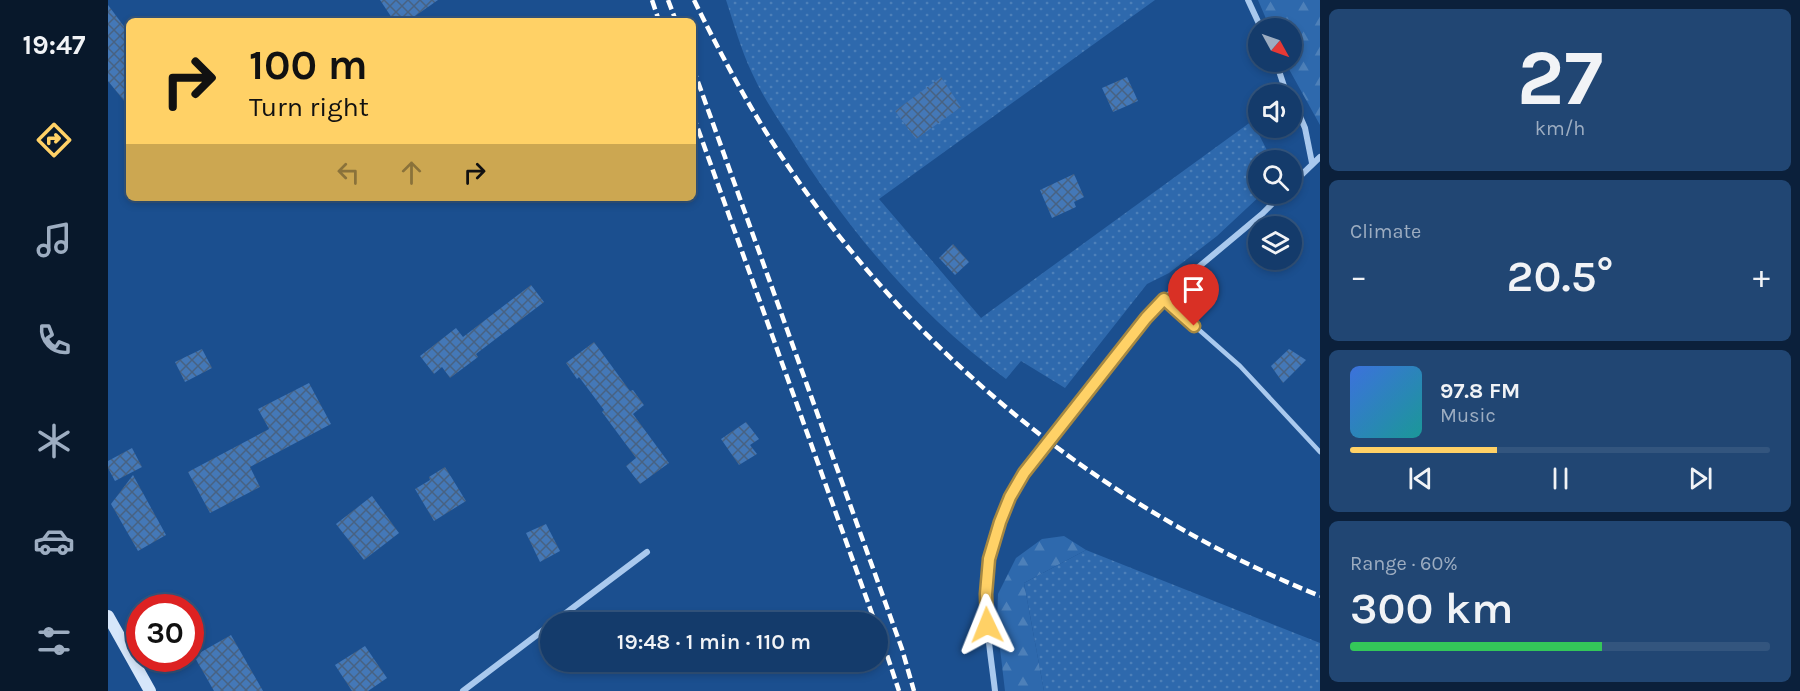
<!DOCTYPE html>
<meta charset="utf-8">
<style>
:root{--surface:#143b6b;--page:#214673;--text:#f1f3f6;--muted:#9dadc1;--line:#33557e;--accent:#ffd166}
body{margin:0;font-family:Karla,sans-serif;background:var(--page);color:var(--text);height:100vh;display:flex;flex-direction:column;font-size:22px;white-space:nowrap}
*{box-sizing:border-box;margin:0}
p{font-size:20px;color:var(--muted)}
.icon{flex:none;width:33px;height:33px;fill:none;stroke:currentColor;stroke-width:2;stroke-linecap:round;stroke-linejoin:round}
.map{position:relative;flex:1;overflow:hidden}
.panel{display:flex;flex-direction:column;gap:9px;padding:9px;background:#0b203b;width:480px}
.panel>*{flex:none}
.guide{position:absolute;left:18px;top:18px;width:570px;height:183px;border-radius:9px;box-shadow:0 3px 9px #0003,0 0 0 2px var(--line);background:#ffd166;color:#111;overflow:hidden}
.needle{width:39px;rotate:130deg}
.buttons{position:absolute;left:1140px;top:18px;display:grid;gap:12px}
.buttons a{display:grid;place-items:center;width:54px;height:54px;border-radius:50%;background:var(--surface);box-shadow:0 3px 9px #0003,0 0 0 2px var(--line);font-size:30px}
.speed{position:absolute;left:18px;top:594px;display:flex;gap:12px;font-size:30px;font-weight:700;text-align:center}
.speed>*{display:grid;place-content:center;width:78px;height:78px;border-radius:50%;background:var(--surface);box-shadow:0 3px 9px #0003,0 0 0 2px var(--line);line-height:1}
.speed .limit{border:9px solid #d22;background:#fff;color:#111}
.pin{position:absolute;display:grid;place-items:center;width:51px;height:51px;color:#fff;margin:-62px -26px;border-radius:50% 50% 50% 0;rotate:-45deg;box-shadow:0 0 6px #0007}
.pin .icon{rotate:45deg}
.me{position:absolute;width:66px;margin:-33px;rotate:358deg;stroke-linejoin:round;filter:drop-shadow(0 0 4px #0008)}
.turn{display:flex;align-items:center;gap:21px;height:126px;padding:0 24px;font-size:27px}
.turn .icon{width:78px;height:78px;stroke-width:2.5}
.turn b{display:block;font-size:42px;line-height:51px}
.lanes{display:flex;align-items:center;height:57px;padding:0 24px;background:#0003;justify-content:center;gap:30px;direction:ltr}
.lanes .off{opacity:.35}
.big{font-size:45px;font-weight:600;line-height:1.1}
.panel .tile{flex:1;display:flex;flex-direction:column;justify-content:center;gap:9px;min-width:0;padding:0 21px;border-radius:9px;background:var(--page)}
.panel .dial{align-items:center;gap:0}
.dial b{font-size:78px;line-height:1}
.song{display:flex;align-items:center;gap:18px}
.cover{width:72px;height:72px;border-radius:9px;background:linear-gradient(135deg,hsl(220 70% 55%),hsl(180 70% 35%))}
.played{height:6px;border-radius:3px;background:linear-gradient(90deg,var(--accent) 35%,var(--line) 35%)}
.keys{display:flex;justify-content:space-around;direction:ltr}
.heat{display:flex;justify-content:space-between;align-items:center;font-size:33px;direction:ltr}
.charge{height:9px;border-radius:4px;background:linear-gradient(90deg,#34c759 60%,var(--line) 0)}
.trip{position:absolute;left:432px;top:612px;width:348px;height:60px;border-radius:30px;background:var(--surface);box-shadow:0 3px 9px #0003,0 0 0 2px var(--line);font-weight:600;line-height:60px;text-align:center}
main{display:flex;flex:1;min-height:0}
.tab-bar{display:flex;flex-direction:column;width:108px;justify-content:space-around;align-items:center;background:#08182b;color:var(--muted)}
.tab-bar .icon{width:42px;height:42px}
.tab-bar .current{color:var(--accent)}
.tab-bar b{font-size:27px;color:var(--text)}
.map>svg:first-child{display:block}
</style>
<main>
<nav class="tab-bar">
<b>19:47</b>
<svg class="icon current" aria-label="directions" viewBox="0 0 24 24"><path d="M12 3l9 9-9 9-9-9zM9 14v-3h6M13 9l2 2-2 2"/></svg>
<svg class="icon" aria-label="music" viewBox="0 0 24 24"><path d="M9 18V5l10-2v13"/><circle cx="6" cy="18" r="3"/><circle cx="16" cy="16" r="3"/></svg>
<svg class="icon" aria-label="phone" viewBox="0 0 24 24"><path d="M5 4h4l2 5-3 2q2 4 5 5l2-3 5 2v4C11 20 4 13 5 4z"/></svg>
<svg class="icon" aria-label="climate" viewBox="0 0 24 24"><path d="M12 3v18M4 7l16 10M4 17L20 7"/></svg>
<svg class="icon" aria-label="car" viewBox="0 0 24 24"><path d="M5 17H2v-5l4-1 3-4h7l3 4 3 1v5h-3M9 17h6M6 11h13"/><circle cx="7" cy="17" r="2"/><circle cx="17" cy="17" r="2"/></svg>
<svg class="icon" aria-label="filters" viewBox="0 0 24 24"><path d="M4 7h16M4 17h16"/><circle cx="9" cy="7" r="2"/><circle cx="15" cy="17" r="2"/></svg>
</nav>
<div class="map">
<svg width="1212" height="691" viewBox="0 0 1212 691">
<defs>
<pattern id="green-dots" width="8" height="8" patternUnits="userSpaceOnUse" patternTransform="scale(1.5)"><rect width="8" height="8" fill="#2e69ad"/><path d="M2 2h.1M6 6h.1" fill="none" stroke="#4d80b9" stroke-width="1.8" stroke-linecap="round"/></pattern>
<pattern id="forest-firs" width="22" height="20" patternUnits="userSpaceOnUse" patternTransform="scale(1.5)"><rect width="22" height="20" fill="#2e69ad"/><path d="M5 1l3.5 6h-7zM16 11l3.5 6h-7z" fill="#4d80b9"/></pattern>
<pattern id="building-cross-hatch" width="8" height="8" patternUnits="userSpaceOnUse" patternTransform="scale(1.5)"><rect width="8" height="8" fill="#4478b7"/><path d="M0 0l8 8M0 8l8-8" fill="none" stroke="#486282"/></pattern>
</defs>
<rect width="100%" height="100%" fill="#1b4f8f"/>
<!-- green -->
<g fill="url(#green-dots)">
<path d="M618,0H1047L771,199L873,318L1144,121L1164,160H1150V194H1154L1109,236L1061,273L1039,284L957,388L913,361L898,379C811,315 738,228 681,136C668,116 654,95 644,73C633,50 626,24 618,0Z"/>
<path d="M978,550L1212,643V691H936L916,583Z"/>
</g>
<!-- forest -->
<g fill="url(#forest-firs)">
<path d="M1150,0H1212V125L1177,62H1184V28H1162Z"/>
<path d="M956,536L978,550L916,583L936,691H897L889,623L890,594L908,558L934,539Z"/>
</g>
<!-- building -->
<g fill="url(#building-cross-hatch)">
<path d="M272,0H330L300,21H286Z"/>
<path d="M0,5L21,33V107L0,81Z"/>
<path d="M833,77L853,107L808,139L787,111Z"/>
<path d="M1019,77L1030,101L1005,112L994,88Z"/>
<path d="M966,174L976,197L966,202L968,207L944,218L932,190Z"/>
<path d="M845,244L861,262L847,275L831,258Z"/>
<path d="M423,285L436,302L368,354L370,357L342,378L334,367L326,374L312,356L348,328L355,337Z"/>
<path d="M486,342L522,391L525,390L536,405L525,414L561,463L532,484L518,466L528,458L494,412L496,410L471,377L469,379L458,363Z"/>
<path d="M94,349L104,368L77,382L67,362Z"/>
<path d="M1181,349L1198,360L1175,383L1163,366Z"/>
<path d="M201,383L223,424L142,467L152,487L102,513L80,472L161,429L150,409Z"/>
<path d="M638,422L651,439L642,445L649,454L631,465L613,439Z"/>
<path d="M24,448L34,467L7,481L0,468V461Z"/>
<path d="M337,467L358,501L326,521L307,489L322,480L321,477Z"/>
<path d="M25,475L58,535L30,551L3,504Z"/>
<path d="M264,496L291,533L256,560L228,524Z"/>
<path d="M438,524L452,551L432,562L418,533Z"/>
<path d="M123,635L155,691H106L86,656Z"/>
<path d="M257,646L279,678L260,691H244L227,665Z"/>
</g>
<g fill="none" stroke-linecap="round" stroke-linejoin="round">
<!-- lane -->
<path stroke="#a9c9ee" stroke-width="4.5" d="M1056,299L1132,366L1212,452"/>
<!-- street -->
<g stroke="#a9c9ee" stroke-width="6">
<path d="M1140,0L1153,28"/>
<path d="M1168,62L1176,86L1181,94"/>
<path d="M1184,98L1197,128L1204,163"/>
<path d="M1184,184L1212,157"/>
<path d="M446,622L539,552"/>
<path d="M355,691L442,625"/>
<path d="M887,691C882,648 873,601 881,558C887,528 900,500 916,473L1038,318L1075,280L1154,214L1174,194"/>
</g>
<!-- secondary -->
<path stroke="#d6e6fa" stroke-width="12" d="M0,616L42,691"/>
<!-- rail -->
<g stroke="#fff" stroke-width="4.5" stroke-dasharray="10 4.5" stroke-linecap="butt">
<path d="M544,0L551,21"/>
<path d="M560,0L568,21"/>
<path d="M586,0C614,57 644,113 680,166C808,357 999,510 1212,596"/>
<path d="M585,68L794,649L806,691"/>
<path d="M585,115L767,622"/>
<path d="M770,628L791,691"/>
</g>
</g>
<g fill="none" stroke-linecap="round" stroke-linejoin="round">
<!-- route casing -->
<g stroke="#a68842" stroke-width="15">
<path id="route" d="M879,625L878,594L881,559L892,522L902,497L916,473L1038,318L1056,299L1086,326"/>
</g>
<!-- route -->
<use href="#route" stroke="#ffd166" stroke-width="10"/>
</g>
</svg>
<div class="buttons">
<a><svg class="needle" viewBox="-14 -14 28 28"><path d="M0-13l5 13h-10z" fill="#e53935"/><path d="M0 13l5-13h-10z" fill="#9dadc1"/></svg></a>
<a><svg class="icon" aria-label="sound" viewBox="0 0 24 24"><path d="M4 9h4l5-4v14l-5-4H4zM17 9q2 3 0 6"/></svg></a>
<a><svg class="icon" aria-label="search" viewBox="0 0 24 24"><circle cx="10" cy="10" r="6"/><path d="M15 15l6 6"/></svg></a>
<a><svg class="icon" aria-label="layers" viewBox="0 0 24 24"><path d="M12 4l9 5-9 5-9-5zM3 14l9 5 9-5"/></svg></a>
</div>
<div class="speed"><div class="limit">30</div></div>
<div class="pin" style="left:1086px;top:326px;background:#d93025"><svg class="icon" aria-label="arrive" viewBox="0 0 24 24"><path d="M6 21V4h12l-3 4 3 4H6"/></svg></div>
<svg class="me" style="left:879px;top:625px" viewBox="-20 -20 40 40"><path d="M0-17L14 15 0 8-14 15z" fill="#ffd166" stroke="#fff" stroke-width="4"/></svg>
<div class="trip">19:48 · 1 min · 110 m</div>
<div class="guide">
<div class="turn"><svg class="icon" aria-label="right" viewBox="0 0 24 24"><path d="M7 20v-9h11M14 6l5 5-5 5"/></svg><div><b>100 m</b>Turn right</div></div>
<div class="lanes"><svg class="icon off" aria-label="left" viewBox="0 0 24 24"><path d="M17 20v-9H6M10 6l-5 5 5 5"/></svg><svg class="icon off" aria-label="ahead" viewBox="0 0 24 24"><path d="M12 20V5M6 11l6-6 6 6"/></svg><svg class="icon" aria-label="right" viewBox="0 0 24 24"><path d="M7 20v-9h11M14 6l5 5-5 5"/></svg></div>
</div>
</div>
<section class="panel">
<div class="tile dial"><b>27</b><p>km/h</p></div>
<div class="tile"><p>Climate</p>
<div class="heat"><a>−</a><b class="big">20.5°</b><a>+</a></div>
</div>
<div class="tile">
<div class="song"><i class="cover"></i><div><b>97.8 FM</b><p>Music</p></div></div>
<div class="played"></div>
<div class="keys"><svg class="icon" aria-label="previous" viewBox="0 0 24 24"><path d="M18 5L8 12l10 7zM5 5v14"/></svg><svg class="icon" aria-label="pause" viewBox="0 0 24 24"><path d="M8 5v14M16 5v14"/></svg><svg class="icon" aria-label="next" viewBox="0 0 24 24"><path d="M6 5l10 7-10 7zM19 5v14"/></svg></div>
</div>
<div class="tile"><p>Range · 60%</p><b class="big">300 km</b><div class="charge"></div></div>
</section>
</main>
